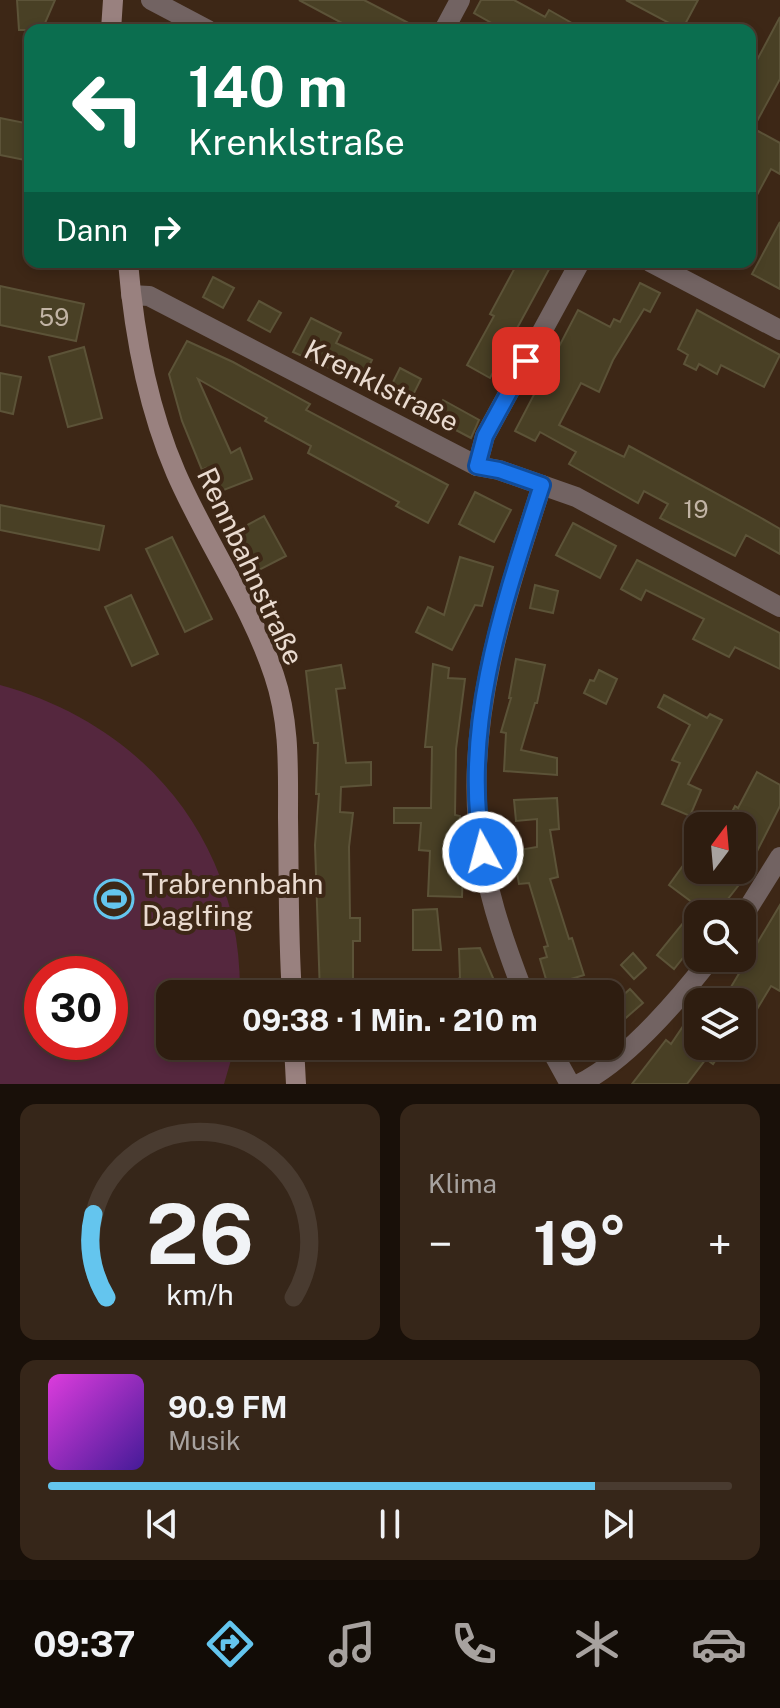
<!DOCTYPE html>
<html lang="de">
<meta charset="utf-8">
<style>
:root{--surface:#2e1d10;--page:#362619;--text:#f1f3f6;--muted:#a7a29f;--line:#493b30;--accent:#64c5ee}
body{margin:0;font-family:"Public Sans",sans-serif;background:var(--page);color:var(--text);height:100vh;display:flex;flex-direction:column;font-size:30px;white-space:nowrap}
*{box-sizing:border-box;margin:0}
p{font-size:26px;color:var(--muted)}
.icon{flex:none;width:44px;height:44px;fill:none;stroke:currentColor;stroke-width:2;stroke-linecap:round;stroke-linejoin:round}
.map{position:relative;height:1084px;overflow:hidden}
.panel{display:flex;flex-direction:column;gap:20px;padding:20px;background:#191009;flex:1}
.panel>*{flex:none}
.banner{position:absolute;left:24px;top:24px;width:732px;height:244px;border-radius:16px;box-shadow:0 4px 12px #0003,0 0 0 2px var(--line);background:#0b6e4f;color:#fff;overflow:hidden}
.needle{width:52px;rotate:16deg}
.buttons{position:absolute;left:684px;top:812px;display:grid;gap:16px}
.buttons a{display:grid;place-items:center;width:72px;height:72px;border-radius:16px;background:var(--surface);box-shadow:0 4px 12px #0003,0 0 0 2px var(--line);font-size:40px}
.speed{position:absolute;left:24px;top:956px;display:flex;gap:16px;font-size:40px;font-weight:700;text-align:center}
.speed>*{display:grid;place-content:center;width:104px;height:104px;border-radius:50%;background:var(--surface);box-shadow:0 4px 12px #0003,0 0 0 2px var(--line);line-height:1}
.speed .limit{border:12px solid #d22;background:#fff;color:#111}
.pin{position:absolute;display:grid;place-items:center;width:68px;height:68px;color:#fff;margin:-34px;border-radius:16px;box-shadow:0 4px 12px #0006}
.me{position:absolute;width:88px;margin:-44px;rotate:353deg;stroke-linejoin:round;filter:drop-shadow(0 0 6px #0008)}
.turn{display:flex;align-items:center;gap:28px;height:168px;padding:0 32px;font-size:36px}
.turn .icon{width:104px;height:104px;stroke-width:2.5}
.turn b{display:block;font-size:56px;line-height:68px}
.then{display:flex;align-items:center;height:76px;padding:0 32px;background:#0003;gap:16px;font-size:30px}
.big{font-size:60px;font-weight:700;line-height:1.1}
.panel .tile{flex:1;display:flex;flex-direction:column;justify-content:center;gap:12px;min-width:0;padding:0 28px;border-radius:16px;background:var(--page)}
.panel .dial{align-items:center;gap:0}
.dial svg{height:208px;overflow:visible;fill:none;stroke:var(--line);stroke-width:7;stroke-linecap:round;text-anchor:middle}
.dial text{fill:var(--text);stroke:none}
.song{display:flex;align-items:center;gap:24px}
.cover{width:96px;height:96px;border-radius:12px;background:linear-gradient(135deg,hsl(300 70% 55%),hsl(260 70% 35%))}
.played{height:8px;border-radius:4px;background:linear-gradient(90deg,var(--accent) 80%,var(--line) 80%)}
.keys{display:flex;justify-content:space-around;direction:ltr}
.heat{display:flex;justify-content:space-between;align-items:center;font-size:44px;direction:ltr}
.panel .tiles{flex:1;display:grid;gap:20px;grid-template-columns:1fr 1fr}
.tile:last-child{grid-column:span 2}
.trip{position:absolute;left:156px;top:980px;width:468px;height:80px;border-radius:16px;background:var(--surface);box-shadow:0 4px 12px #0003,0 0 0 2px var(--line);font-weight:700;line-height:80px;text-align:center}
.menu{display:flex;height:128px;justify-content:space-around;align-items:center;background:#120c06;color:var(--muted)}
.menu .icon{width:56px;height:56px}
.menu .selected{color:var(--accent)}
.menu b{font-size:36px;color:var(--text)}
.map>svg:first-child{display:block}
</style>
<div class="map">
<svg width="780" height="1084" viewBox="0 0 780 1084">
<rect width="100%" height="100%" fill="#3d2716"/>
<!-- green -->
<path fill="#55273e" fill-rule="evenodd" d="M0,685C145,725 242,842 240,994H170V1046H235L224,1084H0ZM42,974H110V1042H42Z"/>
<!-- building -->
<g fill="#494025" stroke="#5c5338" stroke-width="2">
<path d="M17,0H55L42,30H19Z"/>
<path d="M299,0H364L422,30H355Z"/>
<path d="M481,0H514L545,17L549,10L584,30H504L474,13Z"/>
<path d="M626,0H698L682,30Z"/>
<path d="M780,17V79L750,134V73Z"/>
<path d="M0,118L30,124V161L0,155Z"/>
<path d="M758,131L780,143V174L771,169L750,208V146Z"/>
<path d="M780,222V289L752,274Z"/>
<path d="M518,262H553L490,378L467,365L494,316L490,314Z"/>
<path d="M213,277L234,288L223,308L203,297Z"/>
<path d="M640,283L660,293L650,312L644,309L613,360L599,392L581,383L559,425L624,457L629,446L756,515L780,529V554L746,535L735,556L660,518L668,504L644,491L638,503L569,464L576,452L540,432L535,441L515,431L578,310L610,327L614,319L620,322Z"/>
<path d="M0,286L84,304L76,341L0,325Z"/>
<path d="M259,301L281,313L270,332L248,320Z"/>
<path d="M697,310L780,355L764,387L721,365L717,374L699,364L696,370L684,364L688,355L678,349Z"/>
<path d="M311,318L341,333L336,343L372,360L361,382L293,352Z"/>
<path d="M187,341L233,362L310,404L306,410L448,485L428,523L396,506L399,502L308,453L311,446L265,421L267,418L198,379L231,453L240,448L252,479L216,493L206,468L202,470L182,421L169,374Z"/>
<path d="M84,347L102,418L68,427L49,357Z"/>
<path d="M400,368L421,379L409,403L388,392Z"/>
<path d="M0,373L21,377L13,414L0,411Z"/>
<path d="M443,400L479,420L471,438L433,418Z"/>
<path d="M475,492L511,510L494,542L459,524Z"/>
<path d="M0,505L104,526L99,550L0,530Z"/>
<path d="M264,516L286,556L259,570L238,530Z"/>
<path d="M573,523L616,546L600,578L556,555Z"/>
<path d="M172,537L212,619L185,632L146,549Z"/>
<path d="M460,557L493,567L482,606L475,605L452,650L416,632L428,607L444,615Z"/>
<path d="M637,560L780,633V669L735,647L729,657L693,639L704,619L646,590L641,600L621,589Z"/>
<path d="M535,585L558,591L553,613L530,608Z"/>
<path d="M131,595L158,654L132,666L105,607Z"/>
<path d="M516,659L545,665L537,703H535L521,750L557,758V775L504,771L506,733L501,732L511,698H509Z"/>
<path d="M433,664L449,668L448,678L465,679L456,749L455,815L460,816L457,869H463L462,897L428,896L430,851L419,850L421,823H394V808H431L432,747H425Z"/>
<path d="M341,665L345,688L336,689L346,763L371,762V785L341,787L340,812L353,813L349,847L350,918H360V941H353V994H320L315,845L319,794H316L318,743H314L306,671Z"/>
<path d="M599,670L617,679L606,704L584,693L590,680L594,681Z"/>
<path d="M664,695L707,718L710,714L722,720L688,784L701,790L690,816L662,804L680,763L672,760L690,725L658,707Z"/>
<path d="M757,772L780,785V806L742,881L716,914H698V939L674,969L657,955L697,906L669,885L682,867L686,870H742V826H725L735,806L738,808Z"/>
<path d="M557,798L559,829L550,830L558,877L550,879L569,939L572,938L584,975L548,986L540,959L547,957L544,947L548,946L529,883L519,884L513,851L537,847V819L516,821L514,800Z"/>
<path d="M780,905V991L771,986L742,1034V1002H722Z"/>
<path d="M437,909L441,950H413V910Z"/>
<path d="M480,948L500,994H458L452,982L460,978L459,949Z"/>
<path d="M633,953L646,968L634,979L621,965Z"/>
<path d="M630,989L643,1003L620,1023L610,1011V1007Z"/>
<path d="M698,1004V1046H725L713,1064L706,1059L687,1084H632L666,1040L671,1044Z"/>
</g>
<g fill="none" stroke-linecap="round" stroke-linejoin="round">
<!-- street -->
<g stroke="#726362" stroke-width="20">
<path d="M151,0L208,30"/>
<path d="M444,30L460,0"/>
<path d="M650,262L780,330"/>
<path d="M131,295L149,296L477,466L499,470L576,497L780,607"/>
<path d="M477,466L485,436L580,262"/>
<path d="M742,918L780,857"/>
<path d="M524,994C503,940 483,882 478,824C468,707 507,595 542,485"/>
<path d="M549,1046L570,1084"/>
<path d="M579,1084C626,1061 679,999 711,958"/>
</g>
<!-- secondary -->
<g stroke="#99817f" stroke-width="20">
<path d="M111,30L113,0"/>
<path d="M128,262C134,334 147,406 176,473C206,542 250,603 274,675C290,722 288,769 288,818C289,877 288,936 292,994"/>
<path d="M294,1046L296,1084"/>
</g>
</g>
<g fill="none" stroke-linecap="round" stroke-linejoin="round">
<!-- route casing -->
<g stroke="#114b97" stroke-width="20">
<path id="route" d="M483,852C460,728 504,602 542,485L499,470L477,466L485,436L526,361"/>
</g>
<!-- route -->
<use href="#route" stroke="#1a73e8" stroke-width="14"/>
</g>
<!-- icons -->
<defs>
<g id="stadium-ring" transform="scale(2)"><circle r="9.5" fill="#3d2716" stroke="#64c5ee" stroke-width="1.5"/><path d="M0-5a6.5 5 0 1 0 0 10a6.5 5 0 1 0 0-10ZM-3.5-1.8h7v3.6h-7Z" fill="#64c5ee"/></g>
</defs>
<g fill-rule="evenodd">
<use href="#stadium-ring" x="114" y="899"/>
</g>
<g text-anchor="middle" dominant-baseline="central" stroke-width="8" stroke-linejoin="round" paint-order="stroke">
<!-- number labels -->
<g font-size="24" fill="#c2b4a5">
<text x="54" y="317">59</text>
<text x="696" y="509">19</text>
</g>
<!-- street labels -->
<g font-size="28" fill="#eadbd0" stroke="#3d2716">
<text transform="translate(382 385) rotate(27)">Krenklstraße</text>
<text transform="translate(251 566) rotate(65)">Rennbahnstraße</text>
</g>
<!-- poi labels -->
<g font-size="28" fill="#eadbd0" stroke="#3d2716" text-anchor="start">
<text x="142" y="883">Trabrennbahn<tspan x="142" dy="32">Daglfing</tspan></text>
</g>
</g>
</svg>
<div class="buttons">
<a><svg class="needle" viewBox="-14 -14 28 28"><path d="M0-13l5 13h-10z" fill="#e53935"/><path d="M0 13l5-13h-10z" fill="#a7a29f"/></svg></a>
<a><svg class="icon" aria-label="search" viewBox="0 0 24 24"><circle cx="10" cy="10" r="6"/><path d="M15 15l6 6"/></svg></a>
<a><svg class="icon" aria-label="layers" viewBox="0 0 24 24"><path d="M12 4l9 5-9 5-9-5zM3 14l9 5 9-5"/></svg></a>
</div>
<div class="speed"><div class="limit">30</div></div>
<div class="pin" style="left:526px;top:361px;background:#d93025"><svg class="icon" aria-label="arrive" viewBox="0 0 24 24"><path d="M6 21V4h12l-3 4 3 4H6"/></svg></div>
<svg class="me" style="left:483px;top:852px" viewBox="-20 -20 40 40"><circle r="17" fill="#1a73e8" stroke="#fff" stroke-width="3"/><path d="M0-11L8 9 0 5-8 9z" fill="#fff"/></svg>
<div class="trip">09:38 · 1 Min. · 210 m</div>
<div class="banner">
<div class="turn"><svg class="icon" aria-label="left" viewBox="0 0 24 24"><path d="M17 20v-9H6M10 6l-5 5 5 5"/></svg><div><b>140 m</b>Krenklstraße</div></div>
<div class="then">Dann<svg class="icon" aria-label="right" viewBox="0 0 24 24"><path d="M7 20v-9h11M14 6l5 5-5 5"/></svg></div>
</div>
</div>
<section class="panel">
<div class="tiles">
<div class="tile dial"><svg viewBox="0 0 100 80">
<path d="M14 69A42 42 0 1 1 86 69"/>
<path d="M14 69A42 42 0 0 1 9 37" stroke="#64c5ee"/>
<text x="50" y="56" font-size="32" font-weight="700">26</text>
<text x="50" y="72" font-size="11">km/h</text>
</svg></div>
<div class="tile"><p>Klima</p>
<div class="heat"><a>−</a><b class="big">19°</b><a>+</a></div>
</div>
<div class="tile">
<div class="song"><i class="cover"></i><div><b>90.9 FM</b><p>Musik</p></div></div>
<div class="played"></div>
<div class="keys"><svg class="icon" aria-label="previous" viewBox="0 0 24 24"><path d="M18 5L8 12l10 7zM5 5v14"/></svg><svg class="icon" aria-label="pause" viewBox="0 0 24 24"><path d="M8 5v14M16 5v14"/></svg><svg class="icon" aria-label="next" viewBox="0 0 24 24"><path d="M6 5l10 7-10 7zM19 5v14"/></svg></div>
</div>
</div>
</section>
<nav class="menu">
<b>09:37</b>
<svg class="icon selected" aria-label="directions" viewBox="0 0 24 24"><path d="M12 3l9 9-9 9-9-9zM9 14v-3h6M13 9l2 2-2 2"/></svg>
<svg class="icon" aria-label="music" viewBox="0 0 24 24"><path d="M9 18V5l10-2v13"/><circle cx="6" cy="18" r="3"/><circle cx="16" cy="16" r="3"/></svg>
<svg class="icon" aria-label="phone" viewBox="0 0 24 24"><path d="M5 4h4l2 5-3 2q2 4 5 5l2-3 5 2v4C11 20 4 13 5 4z"/></svg>
<svg class="icon" aria-label="climate" viewBox="0 0 24 24"><path d="M12 3v18M4 7l16 10M4 17L20 7"/></svg>
<svg class="icon" aria-label="car" viewBox="0 0 24 24"><path d="M5 17H2v-5l4-1 3-4h7l3 4 3 1v5h-3M9 17h6M6 11h13"/><circle cx="7" cy="17" r="2"/><circle cx="17" cy="17" r="2"/></svg>
</nav>
